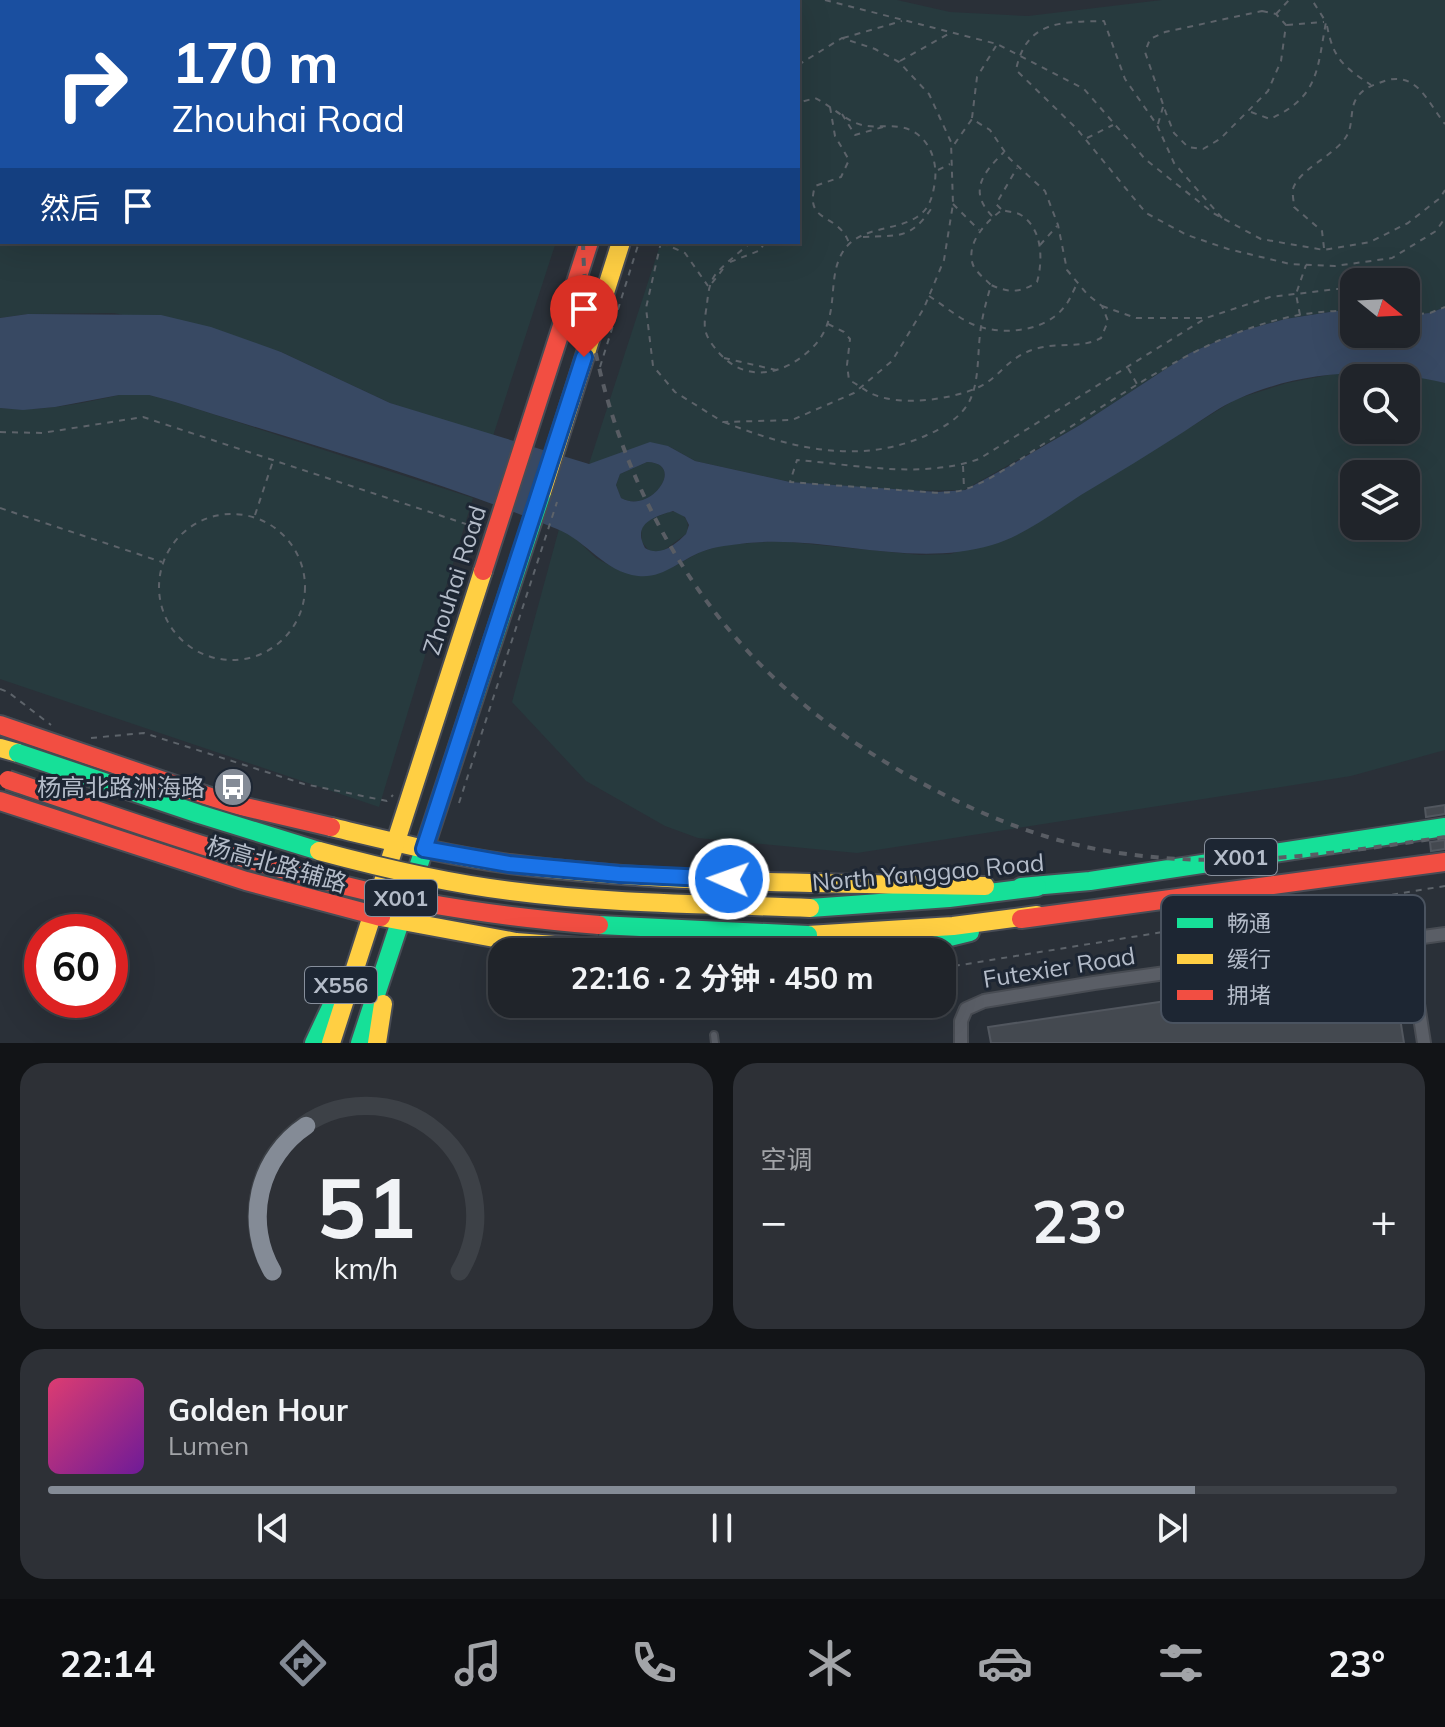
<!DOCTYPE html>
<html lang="zh">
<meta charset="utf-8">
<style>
:root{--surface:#20242a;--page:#2d3036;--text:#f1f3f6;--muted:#a2a4a8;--line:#3d4147;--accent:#848b96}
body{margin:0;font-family:Mulish,"Noto Sans SC",sans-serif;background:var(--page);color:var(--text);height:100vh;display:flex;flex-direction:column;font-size:30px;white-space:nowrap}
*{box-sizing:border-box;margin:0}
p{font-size:26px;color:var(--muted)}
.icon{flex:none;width:44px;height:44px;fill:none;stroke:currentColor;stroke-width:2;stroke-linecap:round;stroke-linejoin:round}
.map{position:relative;height:1043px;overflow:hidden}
.panel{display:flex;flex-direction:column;gap:20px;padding:20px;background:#121417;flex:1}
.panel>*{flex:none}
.top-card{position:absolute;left:0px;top:0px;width:800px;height:244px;box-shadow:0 8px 32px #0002,0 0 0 2px var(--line);background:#1a4fa0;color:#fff;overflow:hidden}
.needle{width:52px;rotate:108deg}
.controls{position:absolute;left:1340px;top:268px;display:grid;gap:16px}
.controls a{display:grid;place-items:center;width:80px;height:80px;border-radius:16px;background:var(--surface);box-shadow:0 8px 32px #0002,0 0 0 2px var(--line);font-size:40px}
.speed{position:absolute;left:24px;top:914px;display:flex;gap:16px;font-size:40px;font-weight:700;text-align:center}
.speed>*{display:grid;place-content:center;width:104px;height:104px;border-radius:50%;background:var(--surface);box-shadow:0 8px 32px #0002,0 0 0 2px var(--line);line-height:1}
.speed .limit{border:12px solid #d22;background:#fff;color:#111}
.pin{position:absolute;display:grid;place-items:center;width:68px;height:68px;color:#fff;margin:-82px -34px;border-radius:50% 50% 50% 0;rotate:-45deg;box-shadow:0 0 8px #0007}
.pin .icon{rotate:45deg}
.me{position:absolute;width:88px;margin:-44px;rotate:272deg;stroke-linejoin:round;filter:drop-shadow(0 0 6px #0008)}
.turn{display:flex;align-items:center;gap:28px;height:168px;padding:0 40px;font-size:36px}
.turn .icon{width:104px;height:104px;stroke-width:2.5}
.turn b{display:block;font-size:56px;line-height:68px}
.then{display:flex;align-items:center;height:76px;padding:0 40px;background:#0003;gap:16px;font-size:30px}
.big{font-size:60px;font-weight:700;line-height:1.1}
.panel .widget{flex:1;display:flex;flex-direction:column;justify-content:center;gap:12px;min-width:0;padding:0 28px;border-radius:24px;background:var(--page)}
.panel .dial{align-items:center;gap:0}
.dial svg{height:208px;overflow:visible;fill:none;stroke:var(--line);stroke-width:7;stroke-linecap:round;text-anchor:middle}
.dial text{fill:var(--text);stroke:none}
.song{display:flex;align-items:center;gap:24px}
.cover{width:96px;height:96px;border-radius:12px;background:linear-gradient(135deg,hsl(340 70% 55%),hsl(280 70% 35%))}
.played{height:8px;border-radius:4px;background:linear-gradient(90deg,var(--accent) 85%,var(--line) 85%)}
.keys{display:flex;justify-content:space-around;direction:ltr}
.heat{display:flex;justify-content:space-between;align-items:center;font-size:44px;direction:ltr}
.panel .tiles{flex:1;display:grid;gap:20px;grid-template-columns:1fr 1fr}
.widget:last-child{grid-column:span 2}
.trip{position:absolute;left:488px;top:938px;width:468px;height:80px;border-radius:24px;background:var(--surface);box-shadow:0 8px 32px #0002,0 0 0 2px var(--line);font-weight:700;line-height:80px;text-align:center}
.tabs{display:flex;height:128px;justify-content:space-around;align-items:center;background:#0d0e11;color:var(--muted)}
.tabs .icon{width:56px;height:56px}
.tabs .selected{color:var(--accent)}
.tabs b{font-size:36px;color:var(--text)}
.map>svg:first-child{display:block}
</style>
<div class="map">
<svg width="1445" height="1043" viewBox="0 0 1445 1043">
<rect width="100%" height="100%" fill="#2a3038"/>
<!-- green -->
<g fill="#273a3e" fill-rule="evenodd">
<path d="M0,0H635L2,2V242H556L493,436L390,403L281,352L114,313L28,314L0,318Z"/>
<path d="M740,0H897L950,12L1028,16L1162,0H1445V307L1430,313L1406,315V282H1354V311H1336L1285,319L1238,332L1190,353L1080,425L964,490L898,491L790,482L695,461L668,446L589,464L661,242H798V2H739Z"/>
<path d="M1378,373L1417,376L1445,383V750L1351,776L857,853L698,838L665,826L586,781L512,702L559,529L573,536L596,558L620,571L671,568L700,552L723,545L780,541L920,555L951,554L1040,520L1236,399L1287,383L1333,374ZM1354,378H1406V430H1354ZM1354,474H1406V526H1354Z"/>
<path d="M119,395H149L175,402L473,498L379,807L0,679V408C40,412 80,404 119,395Z"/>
<path d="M647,462C687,463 651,515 621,498L616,485L620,474Z"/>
<path d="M669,512C682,510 692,521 686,534L663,551L650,552L642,542L641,527L646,521Z"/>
</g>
<!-- water -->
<path fill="#384963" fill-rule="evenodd" d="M1445,307V383C1377,367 1302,370 1238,399C1219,407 1202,420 1185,431C1151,453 1116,474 1081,495C1055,512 1021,537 992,545C911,569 829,535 747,543C732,545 716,546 701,552C680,560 663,579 638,576C604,572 587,541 557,529C435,479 301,442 175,402L149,395H119L55,407L23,410L0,408V318L28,314L161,315L211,327L281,352L390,403L589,464L650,442L668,446L695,461L790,482L938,492L965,490L1011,465L1080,425L1190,353L1238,332L1285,319L1336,311H1354V334H1406V315L1430,313ZM647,462C687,463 651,515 621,498L616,485L620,474ZM673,511L685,517L689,525L686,534C675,545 660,557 645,548C632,524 653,517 673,511Z"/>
<!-- building -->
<g fill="#444950" stroke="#52575f" stroke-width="2">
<path d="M1445,805V814L1426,817L1425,808Z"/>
<path d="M1445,840V849L1431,851L1430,842Z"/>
<path d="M1392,968L1404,1043H991L988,1027Z"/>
</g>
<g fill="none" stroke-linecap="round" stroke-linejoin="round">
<!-- lane casing -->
<g stroke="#484c53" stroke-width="10">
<path id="lane" d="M714,1035L715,1043"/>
</g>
<!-- street casing -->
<g stroke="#484c53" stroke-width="16">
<g id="street">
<path d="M1408,939L1424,1043"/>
<path d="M961,1043V1021L966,1009L984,1001L1094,983L1445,934"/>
</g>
</g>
<!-- fast casing -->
<g stroke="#484c55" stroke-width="22">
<g id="fast">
<path d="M667,2L668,0"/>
<path d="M1021,887L1090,881L1445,827"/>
<path d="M810,908L949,898L1037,887"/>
<path d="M862,952L913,946L970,932"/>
<path d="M314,1043L331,1007"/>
<path d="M360,1043L542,492"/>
</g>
</g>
<!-- slow casing -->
<g stroke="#484c55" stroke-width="22">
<g id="slow">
<path d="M697,2L698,0"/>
<path d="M542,492L621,242"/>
<path d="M0,748L18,753"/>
<path d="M331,827C390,841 450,856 510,864C667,884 827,883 985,886"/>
<path d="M381,917L516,942L644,952"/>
<path d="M808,935L953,926L1037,915"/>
<path d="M331,1043L483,571"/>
<path d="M377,1043L383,1004"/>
</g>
</g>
<!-- jam casing -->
<g stroke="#484c55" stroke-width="22">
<g id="jam">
<path d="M483,571L589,242"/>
<path d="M0,725L228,803L331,827"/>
<path d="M0,801L246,881L381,917"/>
<path d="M1021,919L1445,862"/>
</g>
</g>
<!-- path -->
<g stroke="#5d636a" stroke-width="2" stroke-dasharray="6 6" stroke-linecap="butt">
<path d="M825,0L997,44L1084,89L1145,159L1213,213L1261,239L1324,250L1370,242L1408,223L1440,198L1445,190"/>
<path d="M716,2L717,0"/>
<path d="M750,2L751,0"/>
<path d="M1262,11L1276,14L1286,25L1281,61L1268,91L1220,139L1203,149L1188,147L1174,133L1166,113L1145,52L1150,39L1165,32Z"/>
<path d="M1276,14L1289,0"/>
<path d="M1287,25L1324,22"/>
<path d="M1327,26C1334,60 1343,66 1371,85"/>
<path d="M843,38L902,21"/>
<path d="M900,61L950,33"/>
<path d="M830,107L835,136L849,160L841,177L815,186C804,224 838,212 849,243"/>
<path d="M1251,112L1270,119C1319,97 1317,70 1326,22L1312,0"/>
<path d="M842,114L855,135L883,127"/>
<path d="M972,118L977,77L996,46"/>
<path d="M1158,124L1163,107"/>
<path d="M1087,138L1113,125"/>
<path d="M938,170L950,164"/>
<path d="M953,204L979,230"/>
<path d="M1001,209L996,204L1017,168"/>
<path d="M992,216C968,191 983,173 1004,152"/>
<path d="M1222,218L1174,163L1157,125L1125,79L1104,21C1062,22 1026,20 1016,70L1077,129L1146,213L1187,235L1228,249L1290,264L1335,266L1392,258L1436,231L1445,218"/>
<path d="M863,237C898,235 910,240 931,209L929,204"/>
<path d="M661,242L646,308L653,366L675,392L723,422L792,420L854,393L892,361L924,308L944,260L953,204L951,142L929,94L899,62L875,49L842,38L798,65"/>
<path d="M751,242C739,253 725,263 715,275C709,284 708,294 707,304C706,311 704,321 705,328C706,338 714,347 720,354C747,383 784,375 811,349C846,316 821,273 849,244C867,227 897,230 917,217C930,209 933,195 935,181C938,156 925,130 899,127C887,125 874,128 862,125C846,121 831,106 815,98L798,103"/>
<path d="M662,243L685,253L708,286"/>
<path d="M1040,245L1057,226"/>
<path d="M1324,248L1322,231L1294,207C1294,202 1292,194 1293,189C1299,169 1334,156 1346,137C1353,127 1350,112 1355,101C1361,90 1368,87 1379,83C1416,67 1427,102 1445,124"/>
<path d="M730,262L761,250L764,242"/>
<path d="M712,283L723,269"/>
<path d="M1354,287L1270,297L1206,318L979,459C922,479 857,465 797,460L790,482C826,485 863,487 899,490C920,491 947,496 966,489C994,479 1020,459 1045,443C1139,385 1238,307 1354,311"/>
<path d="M1406,289V297"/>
<path d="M929,296C943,305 957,317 972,324C1000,336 1045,333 1065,306C1070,300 1073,291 1077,284"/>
<path d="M1102,306L1136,318H1205"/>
<path d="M1300,315L1296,294L1306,265"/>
<path d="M1406,315L1430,313L1445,307"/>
<path d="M828,324L844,332L850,339L847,365L849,380C857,384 863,389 870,393C898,407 951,400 979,387C1000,377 1008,357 1035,349C1057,342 1081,349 1101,338L1108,321L1102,306L1087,294L1067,270L1058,225L1045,191L1009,158L990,130L972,119L953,146"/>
<path d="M724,358L776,370"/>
<path d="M600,367L639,242"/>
<path d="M1128,368L1137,384"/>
<path d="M724,422C789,448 860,466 927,435C943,428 962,417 970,400C980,379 977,351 981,327C983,313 987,299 991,285C1009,293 1021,293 1037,282C1043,261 1043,229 1021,215C1017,212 1008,212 1002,210C987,221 965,243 973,265C976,272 986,280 991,285"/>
<path d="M0,432L42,433L143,417L478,528"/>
<path d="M963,466L964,488"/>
<path d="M0,508L162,562"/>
<circle cx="232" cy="587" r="73"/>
<path d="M255,515L273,461"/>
<path d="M0,689L8,692L51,725"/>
<path d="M91,738L144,733L304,784L387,801L393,795"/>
<path d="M459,803L557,502"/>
<path d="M942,968L1445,886"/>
</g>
<!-- lane -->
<use href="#lane" stroke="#5a5e66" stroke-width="6"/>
<!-- street -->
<use href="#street" stroke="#5a5e66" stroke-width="12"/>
<!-- fast -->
<use href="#fast" stroke="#16e098" stroke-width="18"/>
<!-- slow -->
<use href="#slow" stroke="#ffcf43" stroke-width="18"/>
<!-- jam -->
<use href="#jam" stroke="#f24e42" stroke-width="18"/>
<!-- rail -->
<g stroke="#595d64" stroke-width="4" stroke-dasharray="8 8" stroke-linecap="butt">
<path d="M625,2V0"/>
<path d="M583,242C586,407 663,579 786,689C829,728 880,761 931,788C988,818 1049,842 1113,852C1227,870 1332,854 1445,837"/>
</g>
<!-- fast-bridge casing -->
<g stroke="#474c53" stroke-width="22" stroke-linecap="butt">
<g id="fast-bridge">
<path d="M18,753L199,814L319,851"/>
<path d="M599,925L808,935"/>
</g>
</g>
<!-- slow-bridge casing -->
<g stroke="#474c53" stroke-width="22" stroke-linecap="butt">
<path id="slow-bridge" d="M319,851C382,868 446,883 511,891C610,904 710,904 810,908"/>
</g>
<!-- jam-bridge casing -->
<g stroke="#474c53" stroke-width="22" stroke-linecap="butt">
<path id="jam-bridge" d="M8,780C120,818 231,858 346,886C429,907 514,918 599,925"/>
</g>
<!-- fast-bridge -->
<use href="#fast-bridge" stroke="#16e098" stroke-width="18"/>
<!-- slow-bridge -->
<use href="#slow-bridge" stroke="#ffcf43" stroke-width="18"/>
<!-- jam-bridge -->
<use href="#jam-bridge" stroke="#f24e42" stroke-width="18"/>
</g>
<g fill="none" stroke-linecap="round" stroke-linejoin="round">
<!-- route casing -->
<g stroke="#114b97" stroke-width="20">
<path id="route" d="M584,357L424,849L509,864L619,874L729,879"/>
</g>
<!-- route -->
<use href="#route" stroke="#1a73e8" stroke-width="14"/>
</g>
<!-- icons -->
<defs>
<g id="bus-disc" transform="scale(2)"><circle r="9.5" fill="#848b96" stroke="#1d2633"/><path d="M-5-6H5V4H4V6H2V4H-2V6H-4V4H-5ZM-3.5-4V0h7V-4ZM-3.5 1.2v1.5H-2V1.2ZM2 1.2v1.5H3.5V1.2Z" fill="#fff"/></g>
</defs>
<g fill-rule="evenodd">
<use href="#bus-disc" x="233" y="787"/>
</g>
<g text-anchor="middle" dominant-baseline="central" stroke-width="6" stroke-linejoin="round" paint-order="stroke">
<!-- shield labels -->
<g fill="#1d2633" stroke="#878f9c" stroke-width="2">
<rect x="1205" y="839" width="72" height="36" rx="6"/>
<rect x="365" y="880" width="72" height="36" rx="6"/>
<rect x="305" y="967" width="72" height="36" rx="6"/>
</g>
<g font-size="22" font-weight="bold" fill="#b4bcc9">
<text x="1241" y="857">X001</text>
<text x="401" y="898">X001</text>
<text x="341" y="985">X556</text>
</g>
<!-- street labels -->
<g font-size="24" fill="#b4bcc9" stroke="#1d2633">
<text transform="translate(454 580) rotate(-72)">Zhouhai Road</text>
<text transform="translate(277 864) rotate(16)">杨高北路辅路</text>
<text transform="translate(928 872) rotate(-5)">North Yanggao Road</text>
<text transform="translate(1059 967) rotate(-9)">Futexier Road</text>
</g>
<!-- poi labels -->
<g font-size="24" fill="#b4bcc9" stroke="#1d2633" text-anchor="end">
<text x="205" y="787">杨高北路洲海路</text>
</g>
</g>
<!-- legend -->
<rect x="1161" y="895" width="264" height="128" rx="12" fill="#1d2633" stroke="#4a5360" stroke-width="2"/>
<rect x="1177" y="918" width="36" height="10" fill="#16e098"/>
<rect x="1177" y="954" width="36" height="10" fill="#ffcf43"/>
<rect x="1177" y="990" width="36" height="10" fill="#f24e42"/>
<g font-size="22" fill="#b4bcc9">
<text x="1227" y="931">畅通</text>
<text x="1227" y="967">缓行</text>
<text x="1227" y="1003">拥堵</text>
</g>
</svg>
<div class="controls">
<a><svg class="needle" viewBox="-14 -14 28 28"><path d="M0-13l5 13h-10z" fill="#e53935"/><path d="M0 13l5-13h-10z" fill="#a2a4a8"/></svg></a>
<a><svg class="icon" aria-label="search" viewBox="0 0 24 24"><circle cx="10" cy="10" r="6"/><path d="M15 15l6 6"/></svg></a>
<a><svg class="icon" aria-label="layers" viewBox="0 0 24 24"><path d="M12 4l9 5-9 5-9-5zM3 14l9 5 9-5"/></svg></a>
</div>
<div class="speed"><div class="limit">60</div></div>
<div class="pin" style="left:584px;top:357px;background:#d93025"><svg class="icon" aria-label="arrive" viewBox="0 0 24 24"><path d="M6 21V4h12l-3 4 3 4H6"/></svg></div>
<svg class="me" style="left:729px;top:879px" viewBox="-20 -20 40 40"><circle r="17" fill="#1a73e8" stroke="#fff" stroke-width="3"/><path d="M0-11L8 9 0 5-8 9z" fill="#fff"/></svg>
<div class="trip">22:16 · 2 分钟 · 450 m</div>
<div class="top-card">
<div class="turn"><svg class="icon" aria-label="right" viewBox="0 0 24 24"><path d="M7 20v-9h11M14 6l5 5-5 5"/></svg><div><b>170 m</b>Zhouhai Road</div></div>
<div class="then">然后<svg class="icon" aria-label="arrive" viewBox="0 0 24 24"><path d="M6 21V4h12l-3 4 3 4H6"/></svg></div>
</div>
</div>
<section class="panel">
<div class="tiles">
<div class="widget dial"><svg viewBox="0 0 100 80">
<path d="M14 69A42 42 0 1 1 86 69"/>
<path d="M14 69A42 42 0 0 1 27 13" stroke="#848b96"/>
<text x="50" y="56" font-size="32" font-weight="700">51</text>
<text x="50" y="72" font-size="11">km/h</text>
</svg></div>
<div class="widget"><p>空调</p>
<div class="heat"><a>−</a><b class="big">23°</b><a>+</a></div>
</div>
<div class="widget">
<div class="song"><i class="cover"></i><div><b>Golden Hour</b><p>Lumen</p></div></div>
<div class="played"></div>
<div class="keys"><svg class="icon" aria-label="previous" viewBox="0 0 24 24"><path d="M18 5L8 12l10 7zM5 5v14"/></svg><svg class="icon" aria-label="pause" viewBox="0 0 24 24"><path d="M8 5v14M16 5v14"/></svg><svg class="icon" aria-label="next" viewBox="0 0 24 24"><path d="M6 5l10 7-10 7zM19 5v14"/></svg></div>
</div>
</div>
</section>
<nav class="tabs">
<b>22:14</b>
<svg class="icon selected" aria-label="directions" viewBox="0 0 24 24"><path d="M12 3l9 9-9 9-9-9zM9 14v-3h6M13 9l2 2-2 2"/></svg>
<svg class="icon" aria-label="music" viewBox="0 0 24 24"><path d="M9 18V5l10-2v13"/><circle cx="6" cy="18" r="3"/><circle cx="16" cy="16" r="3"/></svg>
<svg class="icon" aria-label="phone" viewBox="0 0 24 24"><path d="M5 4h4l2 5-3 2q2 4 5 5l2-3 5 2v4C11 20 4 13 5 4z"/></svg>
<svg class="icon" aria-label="climate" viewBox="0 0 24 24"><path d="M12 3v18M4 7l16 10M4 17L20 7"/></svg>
<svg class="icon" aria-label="car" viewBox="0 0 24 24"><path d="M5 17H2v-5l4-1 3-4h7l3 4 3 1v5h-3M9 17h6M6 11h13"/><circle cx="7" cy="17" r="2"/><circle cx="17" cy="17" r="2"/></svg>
<svg class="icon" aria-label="filters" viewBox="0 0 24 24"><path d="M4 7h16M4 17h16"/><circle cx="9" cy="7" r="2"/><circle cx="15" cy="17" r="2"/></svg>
<b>23°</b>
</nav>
